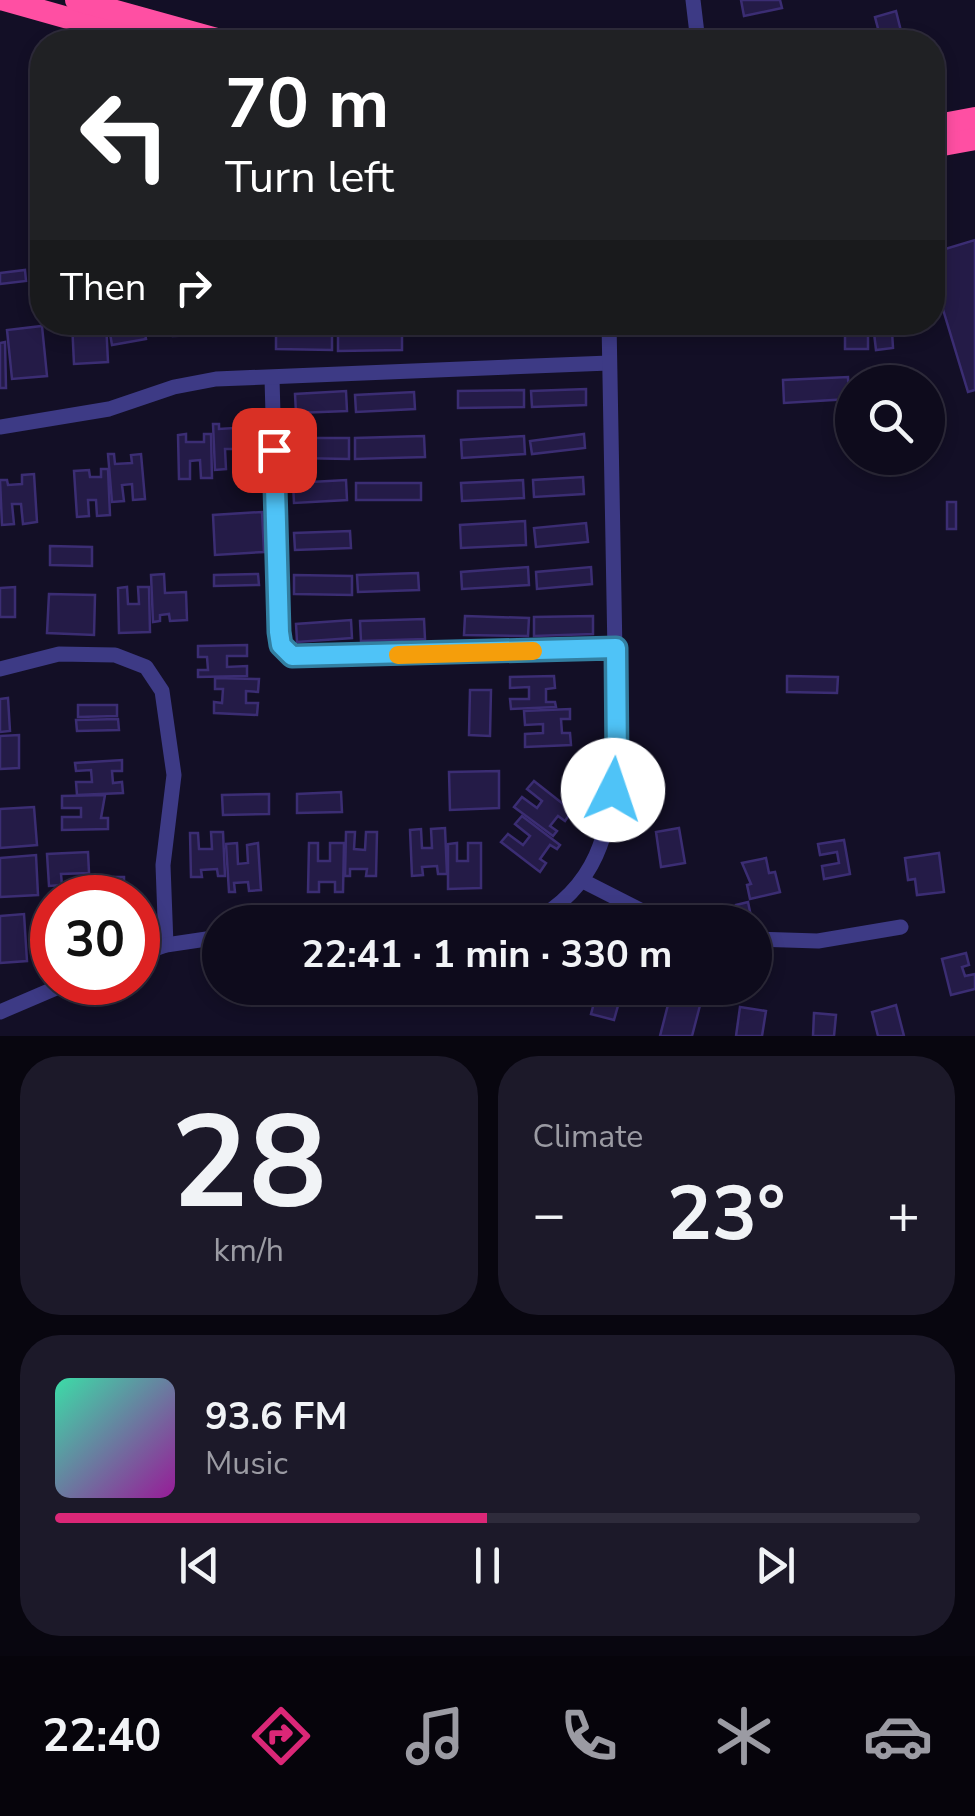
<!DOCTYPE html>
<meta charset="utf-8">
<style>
:root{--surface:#0e0b1c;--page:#1c1929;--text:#f1f3f6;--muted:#9b9ba3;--line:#2e2b3b;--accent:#db2777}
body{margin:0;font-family:"Nunito Sans",sans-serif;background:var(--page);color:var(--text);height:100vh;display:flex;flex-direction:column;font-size:38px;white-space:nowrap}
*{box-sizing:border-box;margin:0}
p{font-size:32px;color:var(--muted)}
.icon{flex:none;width:55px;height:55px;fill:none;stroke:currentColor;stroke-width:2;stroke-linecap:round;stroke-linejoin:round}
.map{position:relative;height:1036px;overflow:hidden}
.panel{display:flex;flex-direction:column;gap:20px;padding:20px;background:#08060f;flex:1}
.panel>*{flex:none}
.hud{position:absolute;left:30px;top:30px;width:915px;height:305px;border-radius:40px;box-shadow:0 5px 15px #0003,0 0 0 2px var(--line);background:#202124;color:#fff;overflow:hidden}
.tools{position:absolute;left:835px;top:365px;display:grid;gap:20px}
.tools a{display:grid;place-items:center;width:110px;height:110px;border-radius:50%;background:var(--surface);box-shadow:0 5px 15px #0003,0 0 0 2px var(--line);font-size:50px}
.speed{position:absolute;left:30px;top:875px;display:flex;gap:20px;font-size:50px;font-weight:700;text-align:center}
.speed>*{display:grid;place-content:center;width:130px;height:130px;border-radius:50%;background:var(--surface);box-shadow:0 5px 15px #0003,0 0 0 2px var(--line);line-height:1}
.speed .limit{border:15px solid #d22;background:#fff;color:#111}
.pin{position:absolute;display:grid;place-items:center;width:85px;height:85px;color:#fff;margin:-42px;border-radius:20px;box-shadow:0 5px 15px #0006}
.me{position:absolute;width:110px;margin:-55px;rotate:4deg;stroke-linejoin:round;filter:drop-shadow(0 0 8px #0008)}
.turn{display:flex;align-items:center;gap:35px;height:210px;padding:0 30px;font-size:45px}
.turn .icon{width:130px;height:130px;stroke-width:2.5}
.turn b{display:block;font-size:70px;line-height:85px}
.then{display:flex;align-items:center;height:95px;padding:0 30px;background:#0003;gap:20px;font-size:38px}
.big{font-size:75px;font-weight:700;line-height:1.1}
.panel .widget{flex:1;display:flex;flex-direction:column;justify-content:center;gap:15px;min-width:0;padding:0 35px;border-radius:40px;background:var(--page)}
.panel .dial{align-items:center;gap:0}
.dial b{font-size:130px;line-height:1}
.song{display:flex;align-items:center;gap:30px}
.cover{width:120px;height:120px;border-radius:15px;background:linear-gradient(135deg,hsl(160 70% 55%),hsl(300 70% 35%))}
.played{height:10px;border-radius:5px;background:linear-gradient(90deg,var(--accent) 50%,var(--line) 50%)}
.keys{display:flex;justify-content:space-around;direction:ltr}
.heat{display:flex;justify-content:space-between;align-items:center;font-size:55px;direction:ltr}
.panel .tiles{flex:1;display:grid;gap:20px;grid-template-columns:1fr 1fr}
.widget:last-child{grid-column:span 2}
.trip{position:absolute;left:202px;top:905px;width:570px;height:100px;border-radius:50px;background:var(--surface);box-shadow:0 5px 15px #0003,0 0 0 2px var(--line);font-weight:700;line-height:100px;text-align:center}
.dock{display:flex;height:160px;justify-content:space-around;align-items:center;background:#06040b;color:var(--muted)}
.dock .icon{width:70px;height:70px}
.dock .current{color:var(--accent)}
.dock b{font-size:45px;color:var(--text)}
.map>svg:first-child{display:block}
</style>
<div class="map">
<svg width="975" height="1036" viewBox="0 0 975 1036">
<rect width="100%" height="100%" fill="#130f26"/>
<!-- building -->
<g fill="#241b47" stroke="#3b2d73" stroke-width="2.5">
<path d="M741,0H780L782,8L744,16Z"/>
<path d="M896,11L902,35L881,40L875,17Z"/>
<path d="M975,240V390L968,392L932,273V253Z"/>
<path d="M25,270L26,281L0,284V273Z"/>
<path d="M72,322H106L108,362L74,364Z"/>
<path d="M108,322H143L146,339L112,345Z"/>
<path d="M173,322H202V335L173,336Z"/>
<path d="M42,326L47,376L12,379L7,330Z"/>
<path d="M892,331L893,348L876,350L874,333Z"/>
<path d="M338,333H402V350L338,351Z"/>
<rect x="845" y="333" width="23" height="16"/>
<path d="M276,334H332V350L276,349Z"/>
<path d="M5,342L6,388H0V343Z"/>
<path d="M848,377L849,399L784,403L783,380Z"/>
<path d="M586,389V405L532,407L531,391Z"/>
<path d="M524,390V407L458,408V391Z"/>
<path d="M346,391L347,411L296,413L295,394Z"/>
<path d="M414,392L415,409L356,412L355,395Z"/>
<path d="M234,423H245L247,468L235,469L234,449H225L226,469L215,470L213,424H219V429L234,428Z"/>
<path d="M186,434V442H204V434H211L212,478H201L200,460L190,461V479H179L178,435Z"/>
<path d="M584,434L585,448L532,454L530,441Z"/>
<path d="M424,436L425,457L355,459V438Z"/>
<path d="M524,436L525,454L462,458L461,440Z"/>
<path d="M295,438H349V459L295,458Z"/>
<path d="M108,454H114L115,464L132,463L131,455L141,454L145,499L133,500L132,484L122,485L124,501L112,502Z"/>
<path d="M101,469H108L110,515L97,516L96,500H88L89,516L77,517L74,471L89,470L90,477H101Z"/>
<path d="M34,474L37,522L23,524L21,504H12L14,524L2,525L0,480H7L8,485L22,484V475Z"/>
<path d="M583,477L584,494L534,497L533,480Z"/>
<path d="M346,480L347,500L294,503L293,483Z"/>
<path d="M523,480L524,498L462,501L461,483Z"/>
<rect x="356" y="483" width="65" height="17"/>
<rect x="947" y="502" width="9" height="27"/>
<path d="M262,512L264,552L215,555L213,515Z"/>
<path d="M525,521L526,545L461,548L460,525Z"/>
<path d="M586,523L588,542L536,547L534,528Z"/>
<path d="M350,531L351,548L295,550L294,533Z"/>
<path d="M50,546L92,547V566L50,565Z"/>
<path d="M528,567L529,585L462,589L461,572Z"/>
<path d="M591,567L592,584L537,589L536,572Z"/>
<path d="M418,573L419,590L358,592L357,575Z"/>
<path d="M164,574L165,593L186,592L187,620L170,621L169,614L160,615V621L153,622L151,575Z"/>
<path d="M258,574L259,585L214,586V575Z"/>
<path d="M294,575L352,576V595L294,594Z"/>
<path d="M15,587V617H0V588Z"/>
<path d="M127,587L128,604H139L138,587H149L150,632L119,633L118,588Z"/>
<path d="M49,594L95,595L94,635L47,633Z"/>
<path d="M465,616L529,618L528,636L464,635Z"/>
<path d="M593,616V634L534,636V617Z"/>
<path d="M424,619L425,639L361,641L360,621Z"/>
<path d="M351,620L352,638L297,642L296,624Z"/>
<path d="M247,645V656H227V667L247,666V676L198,677V670H208L207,657H198V646Z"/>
<path d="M554,676L555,688L546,689V702H555L556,707L511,709L510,699H529V687L510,688V677Z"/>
<path d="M787,676L838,677L837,693L787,692Z"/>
<path d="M215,678L259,679L258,692L246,691V703H258L257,715L214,713V702L222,703L223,689H215Z"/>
<path d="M470,690H491L490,736L469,735Z"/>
<path d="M8,698L10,731L0,732V699Z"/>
<path d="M78,705H117V716L78,717Z"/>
<path d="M570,709V719H561L562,733H570L571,745L525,747V734L543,733V724L525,725L524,711Z"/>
<path d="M118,719L119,730L77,731L76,720Z"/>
<path d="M19,735V768L0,769V736Z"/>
<path d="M122,760V771H112L113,783L122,782L123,793L77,795L76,782H92L91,770L76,771L75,763Z"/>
<path d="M499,771V808L450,810L449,772Z"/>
<path d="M534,781L572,811L565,821L558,816L550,826L557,831L553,836L514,807L522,797L537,808L542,801L527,789Z"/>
<path d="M341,792L342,812L297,813V794Z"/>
<path d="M269,794V814L223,815L222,795Z"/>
<path d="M105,795L101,818H108V829L62,830V817H81V808H62V796Z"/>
<path d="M34,807L37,845L0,848V809Z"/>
<path d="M522,816L560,845L557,849L550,845L540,859L546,863L540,872L501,842L508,834L523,845L530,836L515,824Z"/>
<path d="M445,828L447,874H438L437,866L422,867L423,875L412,876L410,830L421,829L422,848H432L431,829Z"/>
<path d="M679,828L685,863L661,867L656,832Z"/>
<path d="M211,832H223L225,876H218L217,869L201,870L202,877H191L190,833H198L199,849H212Z"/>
<path d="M346,832H355L354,849L365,850L366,832H377L376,876H366L367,869H350V876H345Z"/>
<path d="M844,840L850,874L824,879L822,866L839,863L837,852L820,855L818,844Z"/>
<path d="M237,843L238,864L248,863L247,845L258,843L261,890L249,891L248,882L234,883L235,892H229L226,844Z"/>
<path d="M309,843H318V861H330V843H344L343,892H335V882H319V892H308Z"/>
<path d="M457,843V861H468V843H481V888L448,889V844Z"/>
<path d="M88,852L89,873L61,874L62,885L49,886L47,854Z"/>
<path d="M939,853L944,892L917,895L915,879L908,880L905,858Z"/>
<path d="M36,855L38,895L0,897V858Z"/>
<path d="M766,858L769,873L775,872L780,892L750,899L747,885L751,884L742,863Z"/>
<path d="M114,877H124V898H91V878H103L104,893L114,892Z"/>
<path d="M748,902L752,921L740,922L736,905Z"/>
<path d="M24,914L27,961L0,963V916Z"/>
<path d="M966,953L969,965L962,967L965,976L975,974V989L951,995L942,959Z"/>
<path d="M598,988H623L614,1020L591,1014Z"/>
<path d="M683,989L703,994L692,1036H660L671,993L681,995Z"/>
<path d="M896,1005L904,1036H878L872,1012Z"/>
<path d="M740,1007L766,1011L762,1036H736Z"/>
<path d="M814,1013L836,1015L834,1036H813Z"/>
</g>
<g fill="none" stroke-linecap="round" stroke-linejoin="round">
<!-- minor -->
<g stroke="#3d3a85" stroke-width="15">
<path d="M693,0L698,42"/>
<path d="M272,378L279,633L281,645L292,656L616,648"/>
<path d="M0,427L109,409L174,387L216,379L609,363"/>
<path d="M0,669L59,654L115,655L146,667L162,691L174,775L163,865L166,945"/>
<path d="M585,882L644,912L676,922"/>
<path d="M532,922C598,886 608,834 617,764L609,322"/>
<path d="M755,939L818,941L901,927"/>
<path d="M138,955L166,945L220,937"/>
<path d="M0,1012L70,982"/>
</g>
<!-- highway -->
<g stroke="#ff4fa3" stroke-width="22">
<path d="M4,0L153,42"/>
<path d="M76,0L228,42"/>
<path d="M932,126L975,118"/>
<path d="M932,147L975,139"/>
</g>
</g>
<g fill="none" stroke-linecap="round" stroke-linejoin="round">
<!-- route casing -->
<g stroke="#337fa1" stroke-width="25">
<path id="route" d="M274,450L279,632L281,645L292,656L616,648L617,764L613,790"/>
</g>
<!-- route -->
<use href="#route" stroke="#4fc3f7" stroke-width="18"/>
<!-- slow -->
<path stroke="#f59e0b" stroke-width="18" d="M398,655L533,651"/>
</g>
</svg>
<div class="tools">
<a><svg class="icon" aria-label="search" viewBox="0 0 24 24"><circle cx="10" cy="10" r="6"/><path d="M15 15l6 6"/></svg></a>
</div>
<div class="speed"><div class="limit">30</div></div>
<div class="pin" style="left:274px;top:450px;background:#d93025"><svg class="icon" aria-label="arrive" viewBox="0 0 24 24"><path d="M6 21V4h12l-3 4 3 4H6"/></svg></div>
<svg class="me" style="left:613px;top:790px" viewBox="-20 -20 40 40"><circle r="19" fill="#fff"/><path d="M0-13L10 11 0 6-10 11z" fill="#4fc3f7"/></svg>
<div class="trip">22:41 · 1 min · 330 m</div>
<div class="hud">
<div class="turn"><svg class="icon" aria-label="left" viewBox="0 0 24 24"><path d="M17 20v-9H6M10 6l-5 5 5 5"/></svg><div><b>70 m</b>Turn left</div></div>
<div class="then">Then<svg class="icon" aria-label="right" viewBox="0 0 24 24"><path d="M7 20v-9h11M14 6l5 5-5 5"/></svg></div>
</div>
</div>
<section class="panel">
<div class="tiles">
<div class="widget dial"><b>28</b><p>km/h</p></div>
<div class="widget"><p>Climate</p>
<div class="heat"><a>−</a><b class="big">23°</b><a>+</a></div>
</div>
<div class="widget">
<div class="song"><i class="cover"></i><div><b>93.6 FM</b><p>Music</p></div></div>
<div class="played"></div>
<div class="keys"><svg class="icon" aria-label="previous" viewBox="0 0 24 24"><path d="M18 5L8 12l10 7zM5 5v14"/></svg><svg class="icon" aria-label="pause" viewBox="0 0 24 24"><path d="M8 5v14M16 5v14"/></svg><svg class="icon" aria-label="next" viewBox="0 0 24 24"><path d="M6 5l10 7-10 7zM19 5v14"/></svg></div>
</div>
</div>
</section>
<nav class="dock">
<b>22:40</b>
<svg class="icon current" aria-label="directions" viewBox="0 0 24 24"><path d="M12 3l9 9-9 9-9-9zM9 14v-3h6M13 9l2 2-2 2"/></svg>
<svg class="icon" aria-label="music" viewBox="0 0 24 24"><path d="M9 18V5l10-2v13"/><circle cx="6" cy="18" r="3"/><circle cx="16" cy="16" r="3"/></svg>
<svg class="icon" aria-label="phone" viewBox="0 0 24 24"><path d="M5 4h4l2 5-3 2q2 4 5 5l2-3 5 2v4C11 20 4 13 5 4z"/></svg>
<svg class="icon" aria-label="climate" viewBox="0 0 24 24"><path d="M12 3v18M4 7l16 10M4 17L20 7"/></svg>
<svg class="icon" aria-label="car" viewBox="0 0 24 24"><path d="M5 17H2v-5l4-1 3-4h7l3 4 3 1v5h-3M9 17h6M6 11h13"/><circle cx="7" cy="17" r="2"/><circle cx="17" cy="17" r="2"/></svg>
</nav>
